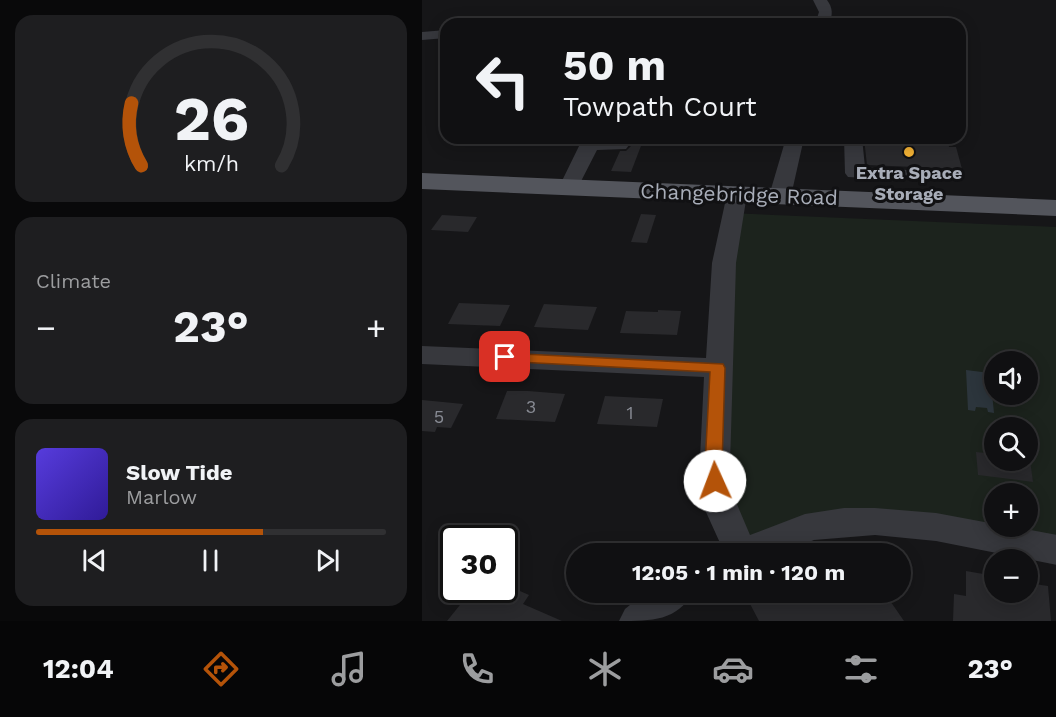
<!DOCTYPE html>
<meta charset="utf-8">
<style>
:root{--surface:#101012;--page:#1e1e20;--text:#f1f3f6;--muted:#9c9d9f;--line:#303032;--accent:#b45309}
body{margin:0;font-family:"Work Sans",sans-serif;background:var(--page);color:var(--text);height:100vh;display:flex;flex-direction:column;font-size:22px;white-space:nowrap}
*{box-sizing:border-box;margin:0}
p{font-size:20px;color:var(--muted)}
.icon{flex:none;width:33px;height:33px;fill:none;stroke:currentColor;stroke-width:2;stroke-linecap:round;stroke-linejoin:round}
.map{position:relative;flex:1;overflow:hidden}
.panel{display:flex;flex-direction:column;gap:15px;padding:15px;background:#09090a;width:422px}
.panel>*{flex:none}
.banner{position:absolute;left:18px;top:18px;width:526px;height:126px;border-radius:18px;box-shadow:0 3px 15px #0003,0 0 0 2px var(--line);background:#101012;color:var(--text);overflow:hidden}
.tools{position:absolute;left:562px;top:351px;display:grid;gap:12px}
.tools a{display:grid;place-items:center;width:54px;height:54px;border-radius:50%;background:var(--surface);box-shadow:0 3px 15px #0003,0 0 0 2px var(--line);font-size:30px}
.speed{position:absolute;left:18px;top:525px;display:flex;gap:12px;font-size:30px;font-weight:700;text-align:center}
.speed>*{display:grid;place-content:center;width:78px;height:78px;border-radius:50%;background:var(--surface);box-shadow:0 3px 15px #0003,0 0 0 2px var(--line);line-height:1}
.speed .limit{border:3px solid #111;border-radius:9px;background:#fff;color:#111}
.pin{position:absolute;display:grid;place-items:center;width:51px;height:51px;color:#fff;margin:-26px;border-radius:12px;box-shadow:0 3px 9px #0006}
.me{position:absolute;width:66px;margin:-33px;rotate:358deg;stroke-linejoin:round;filter:drop-shadow(0 0 4px #0008)}
.turn{display:flex;align-items:center;gap:21px;height:126px;padding:0 24px;font-size:27px}
.turn .icon{width:78px;height:78px;stroke-width:2.5}
.turn b{display:block;font-size:42px;line-height:51px}
.big{font-size:45px;font-weight:700;line-height:1.1}
.panel .card{flex:1;display:flex;flex-direction:column;justify-content:center;gap:9px;min-width:0;padding:0 21px;border-radius:18px;background:var(--page)}
.panel .dial{align-items:center;gap:0}
.dial svg{height:156px;overflow:visible;fill:none;stroke:var(--line);stroke-width:7;stroke-linecap:round;text-anchor:middle}
.dial text{fill:var(--text);stroke:none}
.song{display:flex;align-items:center;gap:18px}
.cover{width:72px;height:72px;border-radius:9px;background:linear-gradient(135deg,hsl(250 70% 55%),hsl(250 70% 35%))}
.played{height:6px;border-radius:3px;background:linear-gradient(90deg,var(--accent) 65%,var(--line) 65%)}
.keys{display:flex;justify-content:space-around;direction:ltr}
.heat{display:flex;justify-content:space-between;align-items:center;font-size:33px;direction:ltr}
.trip{position:absolute;left:144px;top:543px;width:345px;height:60px;border-radius:30px;background:var(--surface);box-shadow:0 3px 15px #0003,0 0 0 2px var(--line);font-weight:700;line-height:60px;text-align:center}
.tabs{display:flex;height:96px;justify-content:space-around;align-items:center;background:#060607;color:var(--muted)}
.tabs .icon{width:42px;height:42px}
.tabs .on{color:var(--accent)}
.tabs b{font-size:27px;color:var(--text)}
main{display:flex;flex:1;min-height:0}
.map>svg:first-child{display:block}
</style>
<main>
<section class="panel">
<div class="card dial"><svg viewBox="0 0 100 80">
<path d="M14 69A42 42 0 1 1 86 69"/>
<path d="M14 69A42 42 0 0 1 9 37" stroke="#b45309"/>
<text x="50" y="56" font-size="32" font-weight="700">26</text>
<text x="50" y="72" font-size="11">km/h</text>
</svg></div>
<div class="card"><p>Climate</p>
<div class="heat"><a>−</a><b class="big">23°</b><a>+</a></div>
</div>
<div class="card">
<div class="song"><i class="cover"></i><div><b>Slow Tide</b><p>Marlow</p></div></div>
<div class="played"></div>
<div class="keys"><svg class="icon" aria-label="previous" viewBox="0 0 24 24"><path d="M18 5L8 12l10 7zM5 5v14"/></svg><svg class="icon" aria-label="pause" viewBox="0 0 24 24"><path d="M8 5v14M16 5v14"/></svg><svg class="icon" aria-label="next" viewBox="0 0 24 24"><path d="M6 5l10 7-10 7zM19 5v14"/></svg></div>
</div>
</section>
<div class="map">
<svg width="635" height="621" viewBox="0 0 635 621">
<rect width="100%" height="100%" fill="#161618"/>
<!-- green -->
<path fill="#1c231d" fill-rule="evenodd" d="M306,213L634,227V558L425,528L314,547L298,274ZM573,362H606V394H573ZM573,428H606V460H573ZM573,494H606V526H573Z"/>
<!-- water -->
<path fill="#2c353c" d="M544,370L568,373L572,413L566,412L565,408L554,407L553,411L546,410Z"/>
<!-- building -->
<g fill="#29292c">
<path d="M222,138L209,172L189,171L198,151H204L209,146L205,138Z"/>
<path d="M442,138H525L527,147H534L540,169L445,165Z"/>
<path d="M219,214L234,215L225,243L209,242Z"/>
<path d="M20,215L55,217L46,232L9,230Z"/>
<path d="M37,303L88,305L78,326L26,324Z"/>
<path d="M122,304L175,307L166,330L112,327Z"/>
<path d="M236,310L259,311L255,335L198,333L204,311L236,312Z"/>
<path d="M85,391H106L143,394L133,422L74,419Z"/>
<path d="M183,396L241,399L235,427L175,424Z"/>
<path d="M0,400L21,402L41,404L29,428L15,427L13,432L0,431Z"/>
<path d="M554,452L573,454V460H608L611,482L556,475Z"/>
<path d="M544,571L573,576V592H607L606,583L626,586L629,621H531L532,594L544,596Z"/>
<path d="M82,584L107,595L101,604L140,621H25L50,590H82Z"/>
<path d="M348,592H368L375,604L399,592H462L482,621H337L327,602Z"/>
</g>
<g fill="none" stroke-linecap="round" stroke-linejoin="round">
<!-- minor -->
<g fill="#37383d" fill-rule="evenodd">
<path d="M391,0H405C411,8 411,15 407,24H393L397,12Z"/>
<path d="M24,30V38L0,40V32Z"/>
<path d="M168,138L204,141L207,145L204,149L175,150L154,191L147,193L140,191L137,187L158,144L161,140Z"/>
<path d="M364,138H382L369,196L365,200L358,202L351,200L347,196Z"/>
<path d="M422,138H440L443,167L485,170L488,174L485,178L478,180L426,177L423,173Z"/>
<path d="M315,188L322,190L325,194L314,263L308,466L314,502L328,535L383,514L422,508H453L514,513L573,524V526H588L635,535V565L514,541L453,535L392,540L356,554H303L284,512L277,479L282,377L0,364V346L284,358L290,263L305,194L308,190Z"/>
<path d="M224,592H271C255,621 230,621 197,621L203,609Z"/>
</g>
<!-- major -->
<path fill="#53555c" fill-rule="evenodd" d="M0,173L635,200V216L0,189Z"/>
</g>
<!-- route -->
<path fill="#b45309" stroke="#753606" stroke-width="1.5" d="M83,353L301,364L303,368L300,466L302,481L299,485L293,487L287,485L283,466L288,372L77,361L75,357L77,354Z"/>
<!-- markers -->
<circle fill="#f2b134" stroke="#111113" stroke-width="2" cx="487" cy="152" r="6"/>
<g text-anchor="middle" dominant-baseline="central" stroke-width="6" stroke-linejoin="round" paint-order="stroke">
<!-- far-poi labels -->
<g font-size="18" font-weight="bold" fill="#a8adb8" stroke="#111113">
<text x="487" y="172">Extra Space<tspan x="487" dy="21">Storage</tspan></text>
</g>
<!-- number labels -->
<g font-size="18" fill="#888b94">
<text x="109" y="406">3</text>
<text x="208" y="412">1</text>
<text x="17" y="416">5</text>
</g>
<!-- street labels -->
<g font-size="21" fill="#a8adb8" stroke="#111113">
<text transform="translate(317 194) rotate(2)">Changebridge Road</text>
</g>
</g>
</svg>
<div class="tools">
<a><svg class="icon" aria-label="sound" viewBox="0 0 24 24"><path d="M4 9h4l5-4v14l-5-4H4zM17 9q2 3 0 6"/></svg></a>
<a><svg class="icon" aria-label="search" viewBox="0 0 24 24"><circle cx="10" cy="10" r="6"/><path d="M15 15l6 6"/></svg></a>
<a>+</a>
<a>−</a>
</div>
<div class="speed"><div class="limit">30</div></div>
<div class="pin" style="left:83px;top:357px;background:#d93025"><svg class="icon" aria-label="arrive" viewBox="0 0 24 24"><path d="M6 21V4h12l-3 4 3 4H6"/></svg></div>
<svg class="me" style="left:293px;top:481px" viewBox="-20 -20 40 40"><circle r="19" fill="#fff"/><path d="M0-13L10 11 0 6-10 11z" fill="#b45309"/></svg>
<div class="trip">12:05 · 1 min · 120 m</div>
<div class="banner">
<div class="turn"><svg class="icon" aria-label="left" viewBox="0 0 24 24"><path d="M17 20v-9H6M10 6l-5 5 5 5"/></svg><div><b>50 m</b>Towpath Court</div></div>
</div>
</div>
</main>
<nav class="tabs">
<b>12:04</b>
<svg class="icon on" aria-label="directions" viewBox="0 0 24 24"><path d="M12 3l9 9-9 9-9-9zM9 14v-3h6M13 9l2 2-2 2"/></svg>
<svg class="icon" aria-label="music" viewBox="0 0 24 24"><path d="M9 18V5l10-2v13"/><circle cx="6" cy="18" r="3"/><circle cx="16" cy="16" r="3"/></svg>
<svg class="icon" aria-label="phone" viewBox="0 0 24 24"><path d="M5 4h4l2 5-3 2q2 4 5 5l2-3 5 2v4C11 20 4 13 5 4z"/></svg>
<svg class="icon" aria-label="climate" viewBox="0 0 24 24"><path d="M12 3v18M4 7l16 10M4 17L20 7"/></svg>
<svg class="icon" aria-label="car" viewBox="0 0 24 24"><path d="M5 17H2v-5l4-1 3-4h7l3 4 3 1v5h-3M9 17h6M6 11h13"/><circle cx="7" cy="17" r="2"/><circle cx="17" cy="17" r="2"/></svg>
<svg class="icon" aria-label="filters" viewBox="0 0 24 24"><path d="M4 7h16M4 17h16"/><circle cx="9" cy="7" r="2"/><circle cx="15" cy="17" r="2"/></svg>
<b>23°</b>
</nav>
